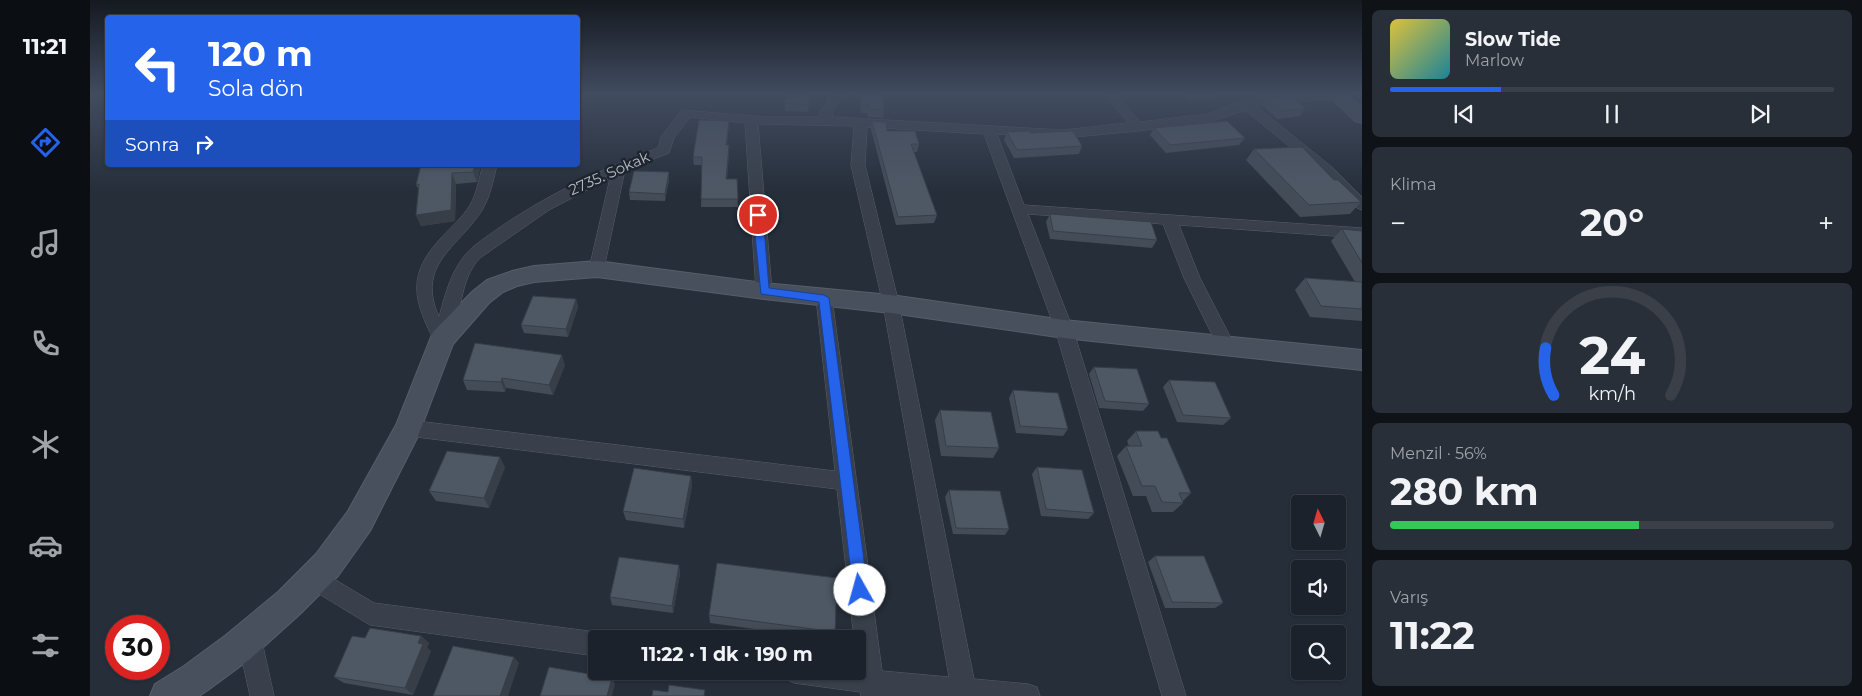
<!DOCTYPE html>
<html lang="tr">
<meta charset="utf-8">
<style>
:root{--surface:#1c222c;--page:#292f38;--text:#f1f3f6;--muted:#a0a4a9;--line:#3a3f48;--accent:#2563eb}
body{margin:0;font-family:Montserrat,sans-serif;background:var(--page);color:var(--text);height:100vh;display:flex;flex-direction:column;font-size:19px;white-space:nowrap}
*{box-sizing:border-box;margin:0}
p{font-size:16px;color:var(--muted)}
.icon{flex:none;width:28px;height:28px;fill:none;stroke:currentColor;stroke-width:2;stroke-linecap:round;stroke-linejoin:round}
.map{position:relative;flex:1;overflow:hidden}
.panel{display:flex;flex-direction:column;gap:10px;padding:10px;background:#0f1318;width:500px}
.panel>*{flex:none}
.hud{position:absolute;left:15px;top:15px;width:475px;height:152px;border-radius:5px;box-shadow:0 1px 4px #0004,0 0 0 1px var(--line);background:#2563eb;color:#fff;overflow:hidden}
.needle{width:32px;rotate:355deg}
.controls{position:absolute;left:1201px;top:495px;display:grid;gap:10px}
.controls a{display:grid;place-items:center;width:55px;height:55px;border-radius:5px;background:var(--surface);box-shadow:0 1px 4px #0004,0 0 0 1px var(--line);font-size:25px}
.speed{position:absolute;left:15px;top:615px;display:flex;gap:10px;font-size:25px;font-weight:700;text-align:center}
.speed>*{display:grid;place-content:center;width:65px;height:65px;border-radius:50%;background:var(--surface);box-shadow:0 1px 4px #0004,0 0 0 1px var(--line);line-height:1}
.speed .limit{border:8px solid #d22;background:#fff;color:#111}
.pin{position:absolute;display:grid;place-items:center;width:42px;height:42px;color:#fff;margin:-21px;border:2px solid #fff;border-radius:50%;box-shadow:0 1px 5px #0007}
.me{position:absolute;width:55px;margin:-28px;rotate:353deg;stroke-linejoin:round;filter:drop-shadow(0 0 4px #0008)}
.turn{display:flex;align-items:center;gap:18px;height:105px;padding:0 20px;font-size:22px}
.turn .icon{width:65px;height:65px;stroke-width:2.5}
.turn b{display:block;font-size:35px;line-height:42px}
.then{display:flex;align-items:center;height:48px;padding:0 20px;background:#0003;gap:10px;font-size:19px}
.big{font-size:38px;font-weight:700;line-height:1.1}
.panel .card{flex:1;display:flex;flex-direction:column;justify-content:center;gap:8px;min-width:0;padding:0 18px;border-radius:8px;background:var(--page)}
.panel .dial{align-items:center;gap:0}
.dial svg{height:130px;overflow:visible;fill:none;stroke:var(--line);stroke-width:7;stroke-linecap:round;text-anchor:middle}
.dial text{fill:var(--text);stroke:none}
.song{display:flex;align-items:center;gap:15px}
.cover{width:60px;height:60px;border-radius:8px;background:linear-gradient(135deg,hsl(50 70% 55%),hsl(190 70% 35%))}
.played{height:5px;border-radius:2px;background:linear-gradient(90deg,var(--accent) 25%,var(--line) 25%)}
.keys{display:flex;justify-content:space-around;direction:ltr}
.heat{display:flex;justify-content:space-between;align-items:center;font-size:28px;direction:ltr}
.charge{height:8px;border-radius:4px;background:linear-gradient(90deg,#34c759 56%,var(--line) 0)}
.trip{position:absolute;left:498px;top:630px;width:278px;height:50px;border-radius:5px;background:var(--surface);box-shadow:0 1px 4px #0004,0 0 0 1px var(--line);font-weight:700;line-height:50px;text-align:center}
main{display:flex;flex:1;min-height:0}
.dock{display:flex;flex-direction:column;width:90px;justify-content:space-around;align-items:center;background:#0b0e12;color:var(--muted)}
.dock .icon{width:35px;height:35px}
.dock .active{color:var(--accent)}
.dock b{font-size:22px;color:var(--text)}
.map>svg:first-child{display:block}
</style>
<main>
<nav class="dock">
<b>11:21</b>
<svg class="icon active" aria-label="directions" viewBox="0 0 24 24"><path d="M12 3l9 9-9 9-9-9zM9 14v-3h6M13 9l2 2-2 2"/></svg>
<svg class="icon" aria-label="music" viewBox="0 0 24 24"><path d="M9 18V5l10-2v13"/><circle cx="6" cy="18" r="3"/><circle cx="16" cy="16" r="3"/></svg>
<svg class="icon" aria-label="phone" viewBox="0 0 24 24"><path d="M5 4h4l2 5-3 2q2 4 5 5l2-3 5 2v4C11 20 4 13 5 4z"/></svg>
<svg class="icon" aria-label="climate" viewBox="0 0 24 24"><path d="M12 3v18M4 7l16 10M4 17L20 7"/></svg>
<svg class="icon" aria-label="car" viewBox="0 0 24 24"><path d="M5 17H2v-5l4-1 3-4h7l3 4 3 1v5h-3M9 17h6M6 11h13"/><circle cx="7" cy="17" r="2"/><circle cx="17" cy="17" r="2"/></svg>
<svg class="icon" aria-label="filters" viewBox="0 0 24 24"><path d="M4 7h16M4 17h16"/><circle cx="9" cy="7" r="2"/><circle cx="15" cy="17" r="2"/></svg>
</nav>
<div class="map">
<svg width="1272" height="696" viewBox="0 0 1272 696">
<rect width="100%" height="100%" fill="#262e3a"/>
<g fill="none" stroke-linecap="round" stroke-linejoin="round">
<!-- street casing -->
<g stroke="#575e68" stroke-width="1">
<g id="street">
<path d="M743,95H755L743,110L742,117L973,130L1038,123L1015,95H1027L1050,122L1118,114L1151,101L1171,96L1254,95L1248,99L1173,104L1166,106L1243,168L1272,197V210L1267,208L1233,174L1155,110L1120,122L1048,131L973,138L907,134L934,205L1272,228V238L1089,225L1110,278L1145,346L1142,351L1136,353L1130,351L1094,278L1073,224L938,214L983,329L1096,696H1072L965,329L894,134L777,127L775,165L809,304L884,679L938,684L947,687L950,696H771L770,692L704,683L696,679L692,671H766L768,668L766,639H764L747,489L318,436L311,434L308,428L311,422L318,420L745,471L726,298L728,294L734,292L740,294L742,298L792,671L859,677L793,304L761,165L764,126L668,124L682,291L680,295L674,297L668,295L666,291L655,123L600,117L584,138L579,153L535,170L513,273L507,275L501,273L499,269L520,178L459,210L390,258C368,281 373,317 358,344L352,346L346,344C323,300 316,275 352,237C361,227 373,217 380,205C387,193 389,178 393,165H407C403,181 400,198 391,212C366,249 326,265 349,317C356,291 363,264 384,246C440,203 503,172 568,148L571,137L592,110L675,117H729L731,110Z"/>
<path d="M224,567L284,603L506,632L514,636L516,639H506V656L280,625L216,586L213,578L216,570Z"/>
<path d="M159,625L167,629L171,637L184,696H160L147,637L151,629Z"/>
</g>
</g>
<!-- secondary casing -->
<g stroke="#575e68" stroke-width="2">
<g id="secondary">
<path d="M1238,95H1257L1272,107V123L1265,121Z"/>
<path d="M507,261L674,283L801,295L974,320L1272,350V370L974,338L801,313L674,299L507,277L444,282L427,286L413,292L399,303L363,344L328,436L280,531L248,576L210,614L160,659L118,690L109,696H60L65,684L94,666L136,635L188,592L226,554L258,511L306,425L343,332L383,291L397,280L422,271L444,266Z"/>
</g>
</g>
<!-- street -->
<use href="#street" fill="#39404b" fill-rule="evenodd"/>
<!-- secondary -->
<use href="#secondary" fill="#48505d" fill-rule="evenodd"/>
</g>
<!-- wall -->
<g fill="#434c57">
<path d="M720,95L718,112L695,111V103Z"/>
<path d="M770,95H792L794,110L793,118L778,117L777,113H771L770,98Z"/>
<path d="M1094,95H1128L1126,98L1101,101Z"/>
<path d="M1178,98L1215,108L1210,116L1187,119L1173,106Z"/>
<path d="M639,121L637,145H639V153L637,179H647L648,207H611L612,165H604L603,157Z"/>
<path d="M782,121L797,131L829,144L827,152H824L847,215L844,223L806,225L781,129Z"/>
<path d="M1064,128L1155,138L1149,145L1076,153L1060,135Z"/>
<path d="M917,132L940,133L992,146L989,154L924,158L914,140Z"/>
<path d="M1164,149L1244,180L1271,202L1260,214L1210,217L1156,160Z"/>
<path d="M331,165H389L390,168L387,182L366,184L365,221L331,226L326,215L329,190L326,185Z"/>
<path d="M579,172V180L575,201L540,200L539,192Z"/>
<path d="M960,214L1067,240L1062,248L960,239L956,222Z"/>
<path d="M1252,229L1272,231V321L1220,317L1205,290L1215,278L1265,282L1241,241Z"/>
<path d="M486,299L488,307L478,337L434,333L431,325Z"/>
<path d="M475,365L463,395L416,388L415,392L377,390L373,380Z"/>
<path d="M1004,367L1059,404L1053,411L1009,408L999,374Z"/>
<path d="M1079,380L1141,418L1133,425L1087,422L1073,387Z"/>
<path d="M923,390L978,429L973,436L926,433L919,398Z"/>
<path d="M850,410L909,448L903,458L851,456L845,420Z"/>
<path d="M1046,431L1071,438L1101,493L1093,501V503L1083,512H1062L1056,496H1043L1027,456L1036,446H1039L1037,441Z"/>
<path d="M415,467L399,508L346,501L339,491Z"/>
<path d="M947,467L1004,513L998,519L951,516L942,474Z"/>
<path d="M601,476L602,486L594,528L536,520L533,511Z"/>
<path d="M859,490L919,529L915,535L863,534L855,497Z"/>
<path d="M1065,556L1133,603L1125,608H1075L1058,562Z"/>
<path d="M589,565L590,574L583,613L522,605L520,597Z"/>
<path d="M619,615L745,632L742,639H740L620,623Z"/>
<path d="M331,636L339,643L337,648L341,651L323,695L254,683L244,677L275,638Z"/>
</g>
<!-- shaded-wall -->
<g fill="#373e47">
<path d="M1105,95H1128L1126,98L1101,101Z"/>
<path d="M639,145V153L636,187V179Z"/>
<path d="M385,165H389L390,168L387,182L383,172Z"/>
<path d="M579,172V180L575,201V194Z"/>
<path d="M362,173L366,184L365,221L331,226L326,215Z"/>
<path d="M486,299L488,307L478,337L476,329Z"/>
<path d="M472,355L475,365L463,395L459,385Z"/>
<path d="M412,378L416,388L415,392L411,382Z"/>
<path d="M410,457L415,467L399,508L394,498Z"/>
<path d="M601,476L602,486L594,528L593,519Z"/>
<path d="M589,565L590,574L583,613L582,606Z"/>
<path d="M331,636L339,643L337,648L341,651L323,695L315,688L328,643Z"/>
<path d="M424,657L429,663L418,696H410Z"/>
<path d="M522,678L525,684L522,696H517Z"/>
</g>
<!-- building -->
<g fill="#4e5865" stroke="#373e47">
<path d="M696,95H720L719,105L695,103Z"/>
<path d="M771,95H792L794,110L780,109L779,105H772Z"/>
<path d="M1201,97L1215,108L1193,111L1178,98Z"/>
<path d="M609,120L639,121L636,145H639L636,179H647L648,199H611L612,157H603Z"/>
<path d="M782,121L796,122L797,131H825L829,144H821L847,215L808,217Z"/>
<path d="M1137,121L1155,138L1080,145L1064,128Z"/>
<path d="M939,131L940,133L983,131L992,146L927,150L917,132Z"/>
<path d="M1212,147L1244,180H1248L1271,202L1219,205L1164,149Z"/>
<path d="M331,165H385L383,172L362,173L361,210L326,215L329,184L326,185Z"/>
<path d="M544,171L579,172L575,194L539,192Z"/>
<path d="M960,214L1061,222L1067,240L963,231Z"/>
<path d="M1252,229L1272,231V263Z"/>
<path d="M1215,278L1272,282V309L1231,306Z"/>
<path d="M443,296L486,299L476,329L431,325Z"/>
<path d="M385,343L472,355L459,385L412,378L411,382L373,380Z"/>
<path d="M1004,367L1047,369L1059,404L1015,401Z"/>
<path d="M1079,380L1125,382L1141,418L1093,415Z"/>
<path d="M923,390L968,393L978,429L930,426Z"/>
<path d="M850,410L901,412L909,448L856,446Z"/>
<path d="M1046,431H1068L1071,438H1077L1101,493H1089L1093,503L1072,502L1065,486H1052L1036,446H1052Z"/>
<path d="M357,451L410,457L394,498L339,491Z"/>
<path d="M947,467L992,470L1004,513L956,509Z"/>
<path d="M544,468L601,476L593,519L533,511Z"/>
<path d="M859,490L910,491L919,529L866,528Z"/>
<path d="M1065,556H1114L1133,603L1082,602Z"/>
<path d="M529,557L589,565L582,606L520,597Z"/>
<path d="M627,563L747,578L745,632L619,615Z"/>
<path d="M280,628L331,636L328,643L333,644L315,688L244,677L262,636L275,638Z"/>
<path d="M363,646L424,657L410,696H343Z"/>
<path d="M459,667L522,678L517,696H450Z"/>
<path d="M579,685L615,690L614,696H562L563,690L578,692Z"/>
</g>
<!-- sky -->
<linearGradient id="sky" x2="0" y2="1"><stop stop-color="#151920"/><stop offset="0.49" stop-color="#414c60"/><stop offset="1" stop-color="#414c60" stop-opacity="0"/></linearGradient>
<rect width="1272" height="192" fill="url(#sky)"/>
<!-- route -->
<path fill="#2563eb" stroke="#184099" d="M665,212H668L673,215L679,288L734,295L739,298L778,590L776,596L770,598L765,596L763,590L729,302L671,294L663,215Z"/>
<g text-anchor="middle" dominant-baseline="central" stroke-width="5" stroke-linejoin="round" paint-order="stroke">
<!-- far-street labels -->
<g font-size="15" fill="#b5bbc6" stroke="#1e252f">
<text transform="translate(519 173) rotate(-24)">2735. Sokak</text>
</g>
</g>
</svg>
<div class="controls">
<a><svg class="needle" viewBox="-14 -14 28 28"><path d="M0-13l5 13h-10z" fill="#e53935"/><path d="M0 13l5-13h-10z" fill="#a0a4a9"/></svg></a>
<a><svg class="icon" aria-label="sound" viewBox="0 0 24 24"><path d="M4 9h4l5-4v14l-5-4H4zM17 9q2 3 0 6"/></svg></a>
<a><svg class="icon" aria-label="search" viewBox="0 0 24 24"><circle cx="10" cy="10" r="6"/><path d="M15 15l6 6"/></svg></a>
</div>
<div class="speed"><div class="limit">30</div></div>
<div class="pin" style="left:668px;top:215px;background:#d93025"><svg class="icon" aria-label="arrive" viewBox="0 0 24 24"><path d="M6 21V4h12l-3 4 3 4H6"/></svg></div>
<svg class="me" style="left:770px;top:590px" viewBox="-20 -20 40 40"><circle r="19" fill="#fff"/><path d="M0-13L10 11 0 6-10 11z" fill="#2563eb"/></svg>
<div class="trip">11:22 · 1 dk · 190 m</div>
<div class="hud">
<div class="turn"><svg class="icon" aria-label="left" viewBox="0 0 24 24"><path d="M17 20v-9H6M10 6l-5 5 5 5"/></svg><div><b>120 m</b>Sola dön</div></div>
<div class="then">Sonra<svg class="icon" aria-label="right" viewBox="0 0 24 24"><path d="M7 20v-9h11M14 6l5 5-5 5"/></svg></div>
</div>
</div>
<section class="panel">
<div class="card">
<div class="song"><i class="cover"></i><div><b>Slow Tide</b><p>Marlow</p></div></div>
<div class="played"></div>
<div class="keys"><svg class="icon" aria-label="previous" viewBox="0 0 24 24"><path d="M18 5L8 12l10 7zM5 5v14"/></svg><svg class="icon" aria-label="pause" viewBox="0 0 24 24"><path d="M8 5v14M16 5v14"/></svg><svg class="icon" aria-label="next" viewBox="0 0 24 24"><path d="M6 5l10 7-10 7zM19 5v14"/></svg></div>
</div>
<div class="card"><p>Klima</p>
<div class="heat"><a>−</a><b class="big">20°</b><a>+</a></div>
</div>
<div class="card dial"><svg viewBox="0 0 100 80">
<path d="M14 69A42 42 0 1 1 86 69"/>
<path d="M14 69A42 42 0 0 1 9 40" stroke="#2563eb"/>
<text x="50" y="56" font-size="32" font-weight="700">24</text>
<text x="50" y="72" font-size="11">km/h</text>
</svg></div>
<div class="card"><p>Menzil · 56%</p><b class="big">280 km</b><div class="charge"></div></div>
<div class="card"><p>Varış</p><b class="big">11:22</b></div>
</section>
</main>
